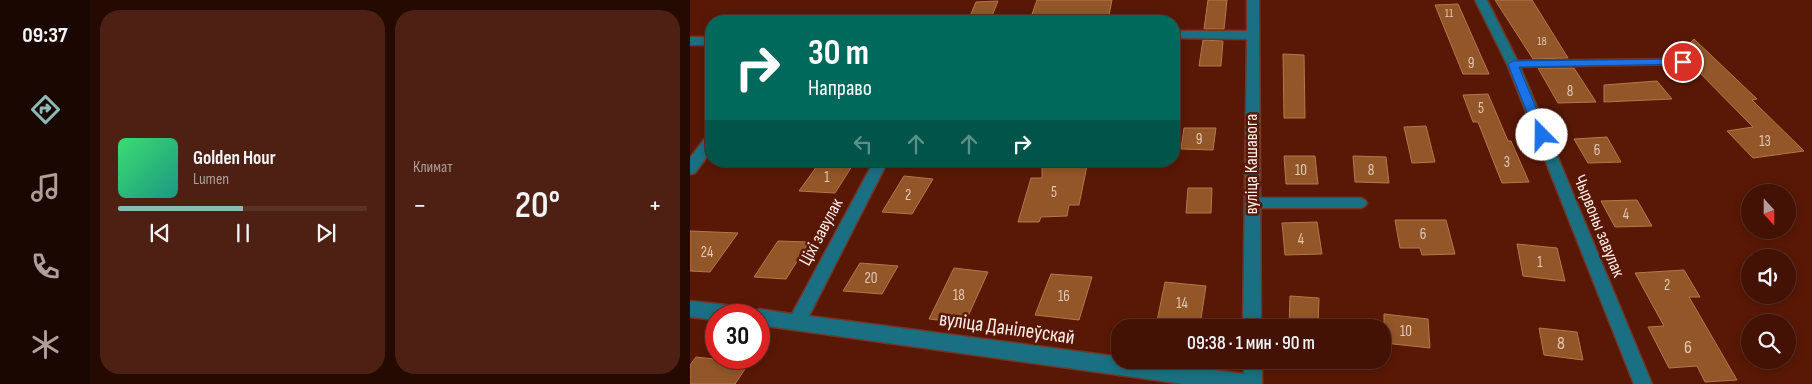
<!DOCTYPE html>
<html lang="ru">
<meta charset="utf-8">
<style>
:root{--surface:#431204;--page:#4d2013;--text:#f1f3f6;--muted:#af9e9a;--line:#5b3226;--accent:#8bbbb9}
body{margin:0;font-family:"Sofia Sans Condensed",sans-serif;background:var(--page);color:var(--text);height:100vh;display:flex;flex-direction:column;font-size:19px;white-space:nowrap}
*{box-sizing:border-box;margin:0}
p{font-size:16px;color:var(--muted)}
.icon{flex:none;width:28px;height:28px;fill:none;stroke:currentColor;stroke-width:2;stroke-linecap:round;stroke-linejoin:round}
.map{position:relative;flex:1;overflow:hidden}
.panel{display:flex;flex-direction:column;gap:10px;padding:10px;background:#250a02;width:600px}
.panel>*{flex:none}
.hud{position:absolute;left:15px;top:15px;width:475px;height:152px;border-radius:20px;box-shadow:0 2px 8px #0003,0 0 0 1px var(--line);background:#00695c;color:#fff;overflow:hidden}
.needle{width:32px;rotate:159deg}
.buttons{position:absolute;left:1051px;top:184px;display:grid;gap:10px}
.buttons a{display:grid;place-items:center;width:55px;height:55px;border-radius:50%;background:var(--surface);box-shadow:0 2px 8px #0003,0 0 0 1px var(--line);font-size:25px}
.speed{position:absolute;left:15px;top:304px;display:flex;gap:10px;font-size:25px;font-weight:700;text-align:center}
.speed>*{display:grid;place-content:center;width:65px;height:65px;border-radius:50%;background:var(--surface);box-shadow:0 2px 8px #0003,0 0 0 1px var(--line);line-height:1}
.speed .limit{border:8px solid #d22;background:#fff;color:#111}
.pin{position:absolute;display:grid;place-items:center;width:42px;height:42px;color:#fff;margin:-21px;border:2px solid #fff;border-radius:50%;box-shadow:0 1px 5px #0007}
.me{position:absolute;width:55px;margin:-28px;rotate:338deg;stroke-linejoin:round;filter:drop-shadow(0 0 4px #0008)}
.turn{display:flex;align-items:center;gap:18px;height:105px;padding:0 20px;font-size:22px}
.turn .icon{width:65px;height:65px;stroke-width:2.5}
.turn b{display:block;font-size:35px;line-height:42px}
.lanes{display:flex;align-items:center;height:48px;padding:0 20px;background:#0003;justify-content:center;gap:25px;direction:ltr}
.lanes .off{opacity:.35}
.big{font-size:38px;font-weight:600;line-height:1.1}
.panel .tile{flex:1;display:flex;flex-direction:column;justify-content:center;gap:8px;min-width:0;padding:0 18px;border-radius:20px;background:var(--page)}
.song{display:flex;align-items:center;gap:15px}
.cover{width:60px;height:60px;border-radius:8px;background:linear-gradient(135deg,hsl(140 70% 55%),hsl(170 70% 35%))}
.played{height:5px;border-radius:2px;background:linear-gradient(90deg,var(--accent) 50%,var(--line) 50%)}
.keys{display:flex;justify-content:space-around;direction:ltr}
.heat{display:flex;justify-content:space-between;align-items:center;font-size:28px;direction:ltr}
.panel .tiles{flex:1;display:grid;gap:10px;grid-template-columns:repeat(2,1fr)}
.trip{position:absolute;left:421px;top:319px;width:280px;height:50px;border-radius:20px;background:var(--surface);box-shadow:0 2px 8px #0003,0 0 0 1px var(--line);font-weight:600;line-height:50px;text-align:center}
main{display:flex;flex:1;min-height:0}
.dock{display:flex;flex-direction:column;width:90px;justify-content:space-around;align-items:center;background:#1b0702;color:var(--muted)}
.dock .icon{width:35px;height:35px}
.dock .current{color:var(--accent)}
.dock b{font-size:22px;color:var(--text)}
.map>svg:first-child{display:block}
</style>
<main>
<nav class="dock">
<b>09:37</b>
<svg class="icon current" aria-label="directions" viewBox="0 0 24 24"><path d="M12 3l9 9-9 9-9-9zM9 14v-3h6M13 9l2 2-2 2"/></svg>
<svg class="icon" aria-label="music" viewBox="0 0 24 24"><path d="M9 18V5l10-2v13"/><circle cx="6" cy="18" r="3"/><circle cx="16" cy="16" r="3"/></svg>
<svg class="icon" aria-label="phone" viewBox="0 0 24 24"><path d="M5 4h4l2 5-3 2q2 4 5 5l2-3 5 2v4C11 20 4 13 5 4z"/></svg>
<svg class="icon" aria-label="climate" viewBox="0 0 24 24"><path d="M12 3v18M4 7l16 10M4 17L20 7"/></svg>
</nav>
<section class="panel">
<div class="tiles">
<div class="tile">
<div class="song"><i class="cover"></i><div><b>Golden Hour</b><p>Lumen</p></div></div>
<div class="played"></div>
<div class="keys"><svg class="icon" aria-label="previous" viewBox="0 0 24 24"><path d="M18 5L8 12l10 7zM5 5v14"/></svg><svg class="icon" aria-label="pause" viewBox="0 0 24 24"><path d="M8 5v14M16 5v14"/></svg><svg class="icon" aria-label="next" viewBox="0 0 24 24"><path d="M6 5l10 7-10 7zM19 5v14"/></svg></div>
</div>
<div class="tile"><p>Климат</p>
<div class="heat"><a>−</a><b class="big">20°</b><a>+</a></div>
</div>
</div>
</section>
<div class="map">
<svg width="1122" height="384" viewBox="0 0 1122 384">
<rect width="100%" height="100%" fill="#591806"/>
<!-- building -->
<g fill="#925628" stroke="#b6774a">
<path d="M347,0H422L418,20H340Z"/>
<path d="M518,0H537L534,29H514Z"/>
<path d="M805,0H842L878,58L843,59Z"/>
<path d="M308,1L300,21H278L286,2Z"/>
<path d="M768,4L799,74H773L745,5Z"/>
<path d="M1004,39L1067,99L1062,100L1114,151L1063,158L1037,131L1063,127L1006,69L1009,66L994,49Z"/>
<path d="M513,40L533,41L531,66H509Z"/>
<path d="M593,54L614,55L615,118H594Z"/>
<path d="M848,68H884L906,102L868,103Z"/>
<path d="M967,81L982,99L914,102V85Z"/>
<path d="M798,94L818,141H821L839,182L812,183L788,122H783L773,95Z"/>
<path d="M736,126L745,162L722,163L714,127Z"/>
<path d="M494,128H526L523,150L491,149Z"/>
<path d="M917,137L931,162L898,163L884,139Z"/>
<path d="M594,156H625L628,184H596Z"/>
<path d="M663,156L696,157L699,183L665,182Z"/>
<path d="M352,161H398L389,205H379L377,216L351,217L349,222H328L341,178H352Z"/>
<path d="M130,162L164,163L145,193L109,191Z"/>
<path d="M214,176L243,179L222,214L192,212Z"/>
<path d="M498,188H522L521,213H496Z"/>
<path d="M947,200L962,226L925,227L911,201Z"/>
<path d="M705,220H756L765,254L732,255L730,248H710Z"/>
<path d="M627,222L632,254L595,255L592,223Z"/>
<path d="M0,231L48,233L20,272L0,271Z"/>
<path d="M88,241L119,242L96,279L64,277Z"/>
<path d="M827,244L867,248L875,281L833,276Z"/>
<path d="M170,263L208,266L192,294L153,291Z"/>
<path d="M264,268L298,272L275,323L239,319Z"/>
<path d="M994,270L1010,297H999L1047,380L1015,382L1007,366L979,368L958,327L974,326L945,273Z"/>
<path d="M361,274L402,277L389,320L345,315Z"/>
<path d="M475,282L516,286L510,325L467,321Z"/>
<path d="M600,296L629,298L628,328H599Z"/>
<path d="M694,314L738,319L740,348L694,343Z"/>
<path d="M849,328L887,332L893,360L854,355Z"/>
<path d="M6,357L59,363L45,384H0V365Z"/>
</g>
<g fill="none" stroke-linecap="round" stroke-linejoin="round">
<!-- lane casing -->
<g stroke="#703626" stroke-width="3">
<g id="lane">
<path d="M993,59L997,60L998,62L997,64L823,67L818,64L823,61Z"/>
<path d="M561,198H671L675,200L677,203L675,206L671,208H561L557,206L555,203L557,200Z"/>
</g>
</g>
<!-- street casing -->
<g stroke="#703626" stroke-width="3">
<g id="street">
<path d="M557,0H569L571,328H553L557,39L484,38V31H557Z"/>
<path d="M785,0H797L829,64L962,384H944L817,64Z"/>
<rect x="0" y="37" width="21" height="8"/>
<path d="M21,136V151L5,173L0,174V158L16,137Z"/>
<path d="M184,161H198L119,316L430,357V360H449L554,374V360H572V384H494L69,325V315H26V320L0,317V301L54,307L60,309L62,313L69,309L102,314Z"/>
</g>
</g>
<!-- lane -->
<use href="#lane" fill="#1a7082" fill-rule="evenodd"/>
<!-- street -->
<use href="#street" fill="#1a7082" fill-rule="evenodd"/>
</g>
<!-- route -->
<path fill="#1a73e8" stroke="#114b97" d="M993,59L996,60V64L829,67L857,135L852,138L846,135L818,64L823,61Z"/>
<g text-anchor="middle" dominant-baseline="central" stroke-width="5" stroke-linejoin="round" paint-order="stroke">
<!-- far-number labels -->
<g font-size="12" fill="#e3c7b8">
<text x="759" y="13">11</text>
<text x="852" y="41">18</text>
</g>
<!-- number labels -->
<g font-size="15" fill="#e3c7b8">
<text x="781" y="63">9</text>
<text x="880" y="91">8</text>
<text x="791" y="108">5</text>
<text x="509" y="139">9</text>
<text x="1075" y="141">13</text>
<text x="907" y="150">6</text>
<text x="817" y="162">3</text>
<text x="611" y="170">10</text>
<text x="681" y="170">8</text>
<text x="137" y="177">1</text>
<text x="364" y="192">5</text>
<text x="218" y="195">2</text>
<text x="936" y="214">4</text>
<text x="733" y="234">6</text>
<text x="611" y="239">4</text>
<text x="17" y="252">24</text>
<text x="850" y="262">1</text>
<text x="181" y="278">20</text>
<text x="977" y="285">2</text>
<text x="269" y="295">18</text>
<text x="374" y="296">16</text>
<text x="492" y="303">14</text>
<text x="716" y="331">10</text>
</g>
<!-- street labels -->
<g font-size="18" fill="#feede8" stroke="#591806">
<text transform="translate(561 164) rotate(-90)">вуліца Кашавога</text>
<text transform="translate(909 226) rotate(68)">Чырвоны завулак</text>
<text transform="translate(131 232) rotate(-62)">Ціхі завулак</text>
</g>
<!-- near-number labels -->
<g font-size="18" fill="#e3c7b8">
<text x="871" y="343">8</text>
<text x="998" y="347">6</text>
</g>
<!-- near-street labels -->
<g font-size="21" fill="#feede8" stroke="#591806">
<text transform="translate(317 328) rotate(8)">вуліца Данілеўскай</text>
</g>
</g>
</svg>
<div class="buttons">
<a><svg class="needle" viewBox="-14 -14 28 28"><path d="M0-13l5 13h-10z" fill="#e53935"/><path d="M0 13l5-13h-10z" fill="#af9e9a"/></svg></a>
<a><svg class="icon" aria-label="sound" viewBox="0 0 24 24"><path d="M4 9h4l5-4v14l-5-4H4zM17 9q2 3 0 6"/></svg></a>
<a><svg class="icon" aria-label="search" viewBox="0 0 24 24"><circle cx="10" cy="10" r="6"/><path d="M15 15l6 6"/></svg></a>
</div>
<div class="speed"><div class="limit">30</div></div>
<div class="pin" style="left:993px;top:62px;background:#d93025"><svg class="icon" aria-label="arrive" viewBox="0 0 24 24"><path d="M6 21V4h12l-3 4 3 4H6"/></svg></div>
<svg class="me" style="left:852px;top:135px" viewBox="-20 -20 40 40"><circle r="19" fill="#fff"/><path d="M0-13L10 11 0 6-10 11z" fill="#1a73e8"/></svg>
<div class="trip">09:38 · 1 мин · 90 m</div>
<div class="hud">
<div class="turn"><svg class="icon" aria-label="right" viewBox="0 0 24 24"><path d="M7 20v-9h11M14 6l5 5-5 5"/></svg><div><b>30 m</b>Направо</div></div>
<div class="lanes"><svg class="icon off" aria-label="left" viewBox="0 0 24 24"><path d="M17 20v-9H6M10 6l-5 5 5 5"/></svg><svg class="icon off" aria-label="ahead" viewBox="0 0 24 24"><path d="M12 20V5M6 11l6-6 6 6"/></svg><svg class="icon off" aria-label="ahead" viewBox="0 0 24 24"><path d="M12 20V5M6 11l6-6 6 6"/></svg><svg class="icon" aria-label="right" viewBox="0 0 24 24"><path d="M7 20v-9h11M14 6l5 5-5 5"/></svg></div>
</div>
</div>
</main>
